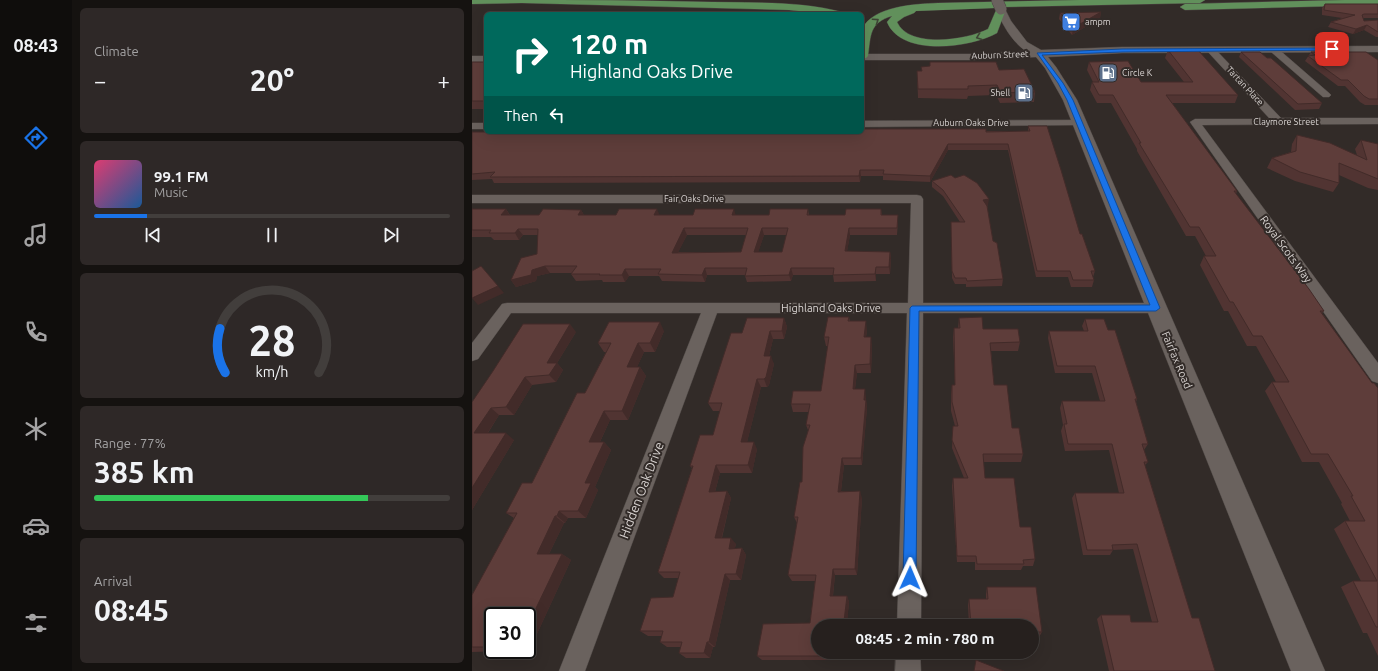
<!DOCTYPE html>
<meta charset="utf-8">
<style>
:root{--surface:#26201e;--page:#2e2827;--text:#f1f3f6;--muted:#a4a3a4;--line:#423e3c;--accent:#1a73e8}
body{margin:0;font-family:Ubuntu,sans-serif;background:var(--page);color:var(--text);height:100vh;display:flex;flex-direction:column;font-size:15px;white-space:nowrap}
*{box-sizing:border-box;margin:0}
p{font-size:13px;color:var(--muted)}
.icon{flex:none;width:22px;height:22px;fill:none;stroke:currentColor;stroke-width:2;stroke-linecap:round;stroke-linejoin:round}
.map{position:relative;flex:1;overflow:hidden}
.drawer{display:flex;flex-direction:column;gap:8px;padding:8px;background:#151210;width:400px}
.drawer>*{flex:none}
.banner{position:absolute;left:12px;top:12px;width:380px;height:122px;border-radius:6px;box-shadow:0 4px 16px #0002,0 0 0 1px var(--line);background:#00695c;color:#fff;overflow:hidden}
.speed{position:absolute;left:12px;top:607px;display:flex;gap:8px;font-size:20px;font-weight:700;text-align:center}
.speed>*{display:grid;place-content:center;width:52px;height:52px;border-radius:50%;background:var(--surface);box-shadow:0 4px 16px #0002,0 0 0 1px var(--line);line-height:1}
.speed .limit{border:2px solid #111;border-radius:6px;background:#fff;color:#111}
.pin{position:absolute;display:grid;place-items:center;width:34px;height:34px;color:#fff;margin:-17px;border-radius:8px;box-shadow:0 2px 6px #0006}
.me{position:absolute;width:44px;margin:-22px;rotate:1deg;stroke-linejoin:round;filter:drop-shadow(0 0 3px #0008)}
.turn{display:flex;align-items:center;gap:14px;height:84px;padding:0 20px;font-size:18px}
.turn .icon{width:52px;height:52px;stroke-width:2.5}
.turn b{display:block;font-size:28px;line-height:34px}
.then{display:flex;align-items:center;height:38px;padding:0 20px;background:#0003;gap:8px;font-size:15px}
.big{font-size:30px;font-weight:700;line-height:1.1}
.drawer .tile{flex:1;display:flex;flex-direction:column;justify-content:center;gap:6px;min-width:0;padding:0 14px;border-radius:6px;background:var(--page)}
.drawer .dial{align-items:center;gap:0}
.dial svg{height:104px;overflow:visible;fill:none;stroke:var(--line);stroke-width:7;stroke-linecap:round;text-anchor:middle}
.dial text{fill:var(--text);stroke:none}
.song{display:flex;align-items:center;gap:12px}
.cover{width:48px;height:48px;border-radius:6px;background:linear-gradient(135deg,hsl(340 70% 55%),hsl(210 70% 35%))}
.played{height:4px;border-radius:2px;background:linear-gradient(90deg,var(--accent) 15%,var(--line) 15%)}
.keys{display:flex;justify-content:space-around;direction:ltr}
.heat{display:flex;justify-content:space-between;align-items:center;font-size:22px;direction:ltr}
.charge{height:6px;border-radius:3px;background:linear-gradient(90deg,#34c759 77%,var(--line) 0)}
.trip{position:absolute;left:339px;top:619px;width:228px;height:40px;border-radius:20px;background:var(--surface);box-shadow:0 4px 16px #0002,0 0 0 1px var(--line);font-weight:700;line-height:40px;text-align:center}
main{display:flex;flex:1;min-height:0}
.tabs{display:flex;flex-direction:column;width:72px;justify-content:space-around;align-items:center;background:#0f0d0c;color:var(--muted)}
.tabs .icon{width:28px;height:28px}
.tabs .on{color:var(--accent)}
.tabs b{font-size:18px;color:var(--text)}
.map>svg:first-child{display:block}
</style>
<main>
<nav class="tabs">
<b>08:43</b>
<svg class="icon on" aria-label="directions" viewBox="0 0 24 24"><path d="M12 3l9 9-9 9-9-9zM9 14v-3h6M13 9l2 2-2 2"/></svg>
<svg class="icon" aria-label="music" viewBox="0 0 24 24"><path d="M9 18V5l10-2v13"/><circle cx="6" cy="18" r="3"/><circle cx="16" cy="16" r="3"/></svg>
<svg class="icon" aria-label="phone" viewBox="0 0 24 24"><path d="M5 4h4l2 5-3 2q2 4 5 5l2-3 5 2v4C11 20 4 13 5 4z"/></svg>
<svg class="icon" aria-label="climate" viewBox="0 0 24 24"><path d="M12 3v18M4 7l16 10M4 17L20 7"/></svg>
<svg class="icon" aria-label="car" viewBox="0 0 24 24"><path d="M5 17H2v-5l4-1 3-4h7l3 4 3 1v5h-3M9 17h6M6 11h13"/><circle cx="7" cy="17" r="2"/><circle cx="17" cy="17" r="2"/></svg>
<svg class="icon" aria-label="filters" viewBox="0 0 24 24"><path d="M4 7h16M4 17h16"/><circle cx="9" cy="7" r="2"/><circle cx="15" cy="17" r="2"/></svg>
</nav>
<section class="drawer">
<div class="tile"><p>Climate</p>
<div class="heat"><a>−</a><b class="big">20°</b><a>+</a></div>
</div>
<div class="tile">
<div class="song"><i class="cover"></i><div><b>99.1 FM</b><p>Music</p></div></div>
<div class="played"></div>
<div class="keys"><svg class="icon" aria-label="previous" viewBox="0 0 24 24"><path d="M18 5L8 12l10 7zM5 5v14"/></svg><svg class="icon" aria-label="pause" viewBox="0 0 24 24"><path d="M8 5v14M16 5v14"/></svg><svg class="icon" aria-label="next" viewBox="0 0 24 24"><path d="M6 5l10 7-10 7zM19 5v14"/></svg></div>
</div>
<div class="tile dial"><svg viewBox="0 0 100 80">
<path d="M14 69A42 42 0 1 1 86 69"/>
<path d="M14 69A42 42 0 0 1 10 35" stroke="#1a73e8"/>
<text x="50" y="56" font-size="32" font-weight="700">28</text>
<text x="50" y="72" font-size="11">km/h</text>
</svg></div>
<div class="tile"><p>Range · 77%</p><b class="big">385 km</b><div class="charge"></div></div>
<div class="tile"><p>Arrival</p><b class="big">08:45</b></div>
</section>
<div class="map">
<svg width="906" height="671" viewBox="0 0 906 671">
<rect width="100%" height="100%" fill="#322b28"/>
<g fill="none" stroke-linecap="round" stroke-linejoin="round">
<!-- minor casing -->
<g stroke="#4c4643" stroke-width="1">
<g id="minor">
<path d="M798,47H804L857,93L859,95L857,97H851L798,51L797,49Z"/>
<path d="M736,48H742L809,118H906V124L730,125L906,363V383L900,381L718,122L723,119H798L736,52L735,50Z"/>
<path d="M607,120L611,121L612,123L611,125L390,127V121Z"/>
<rect x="0" y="123" width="14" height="6"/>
<path d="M0,195H445L449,196L451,199V303H684L689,304L692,308L689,312L684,313H451L449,626H425L435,313H245L113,671H87L229,313H39L6,359L0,361V343L30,304L35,303H436L439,203H0Z"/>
<path d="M424,652H448L449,671H423Z"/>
</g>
</g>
<!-- secondary casing -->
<g stroke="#4c4643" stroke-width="1">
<g id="secondary">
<path d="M529,6L532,7L539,21L555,42L569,50L650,47L906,46V52L650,53L576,57L584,67L605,100L853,671H819L591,100L573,68L564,57L498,60H390V54H498L554,51C540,42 530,24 524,9Z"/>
<rect x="0" y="56" width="14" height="6"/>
</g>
</g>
<!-- motorway casing -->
<g stroke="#4c4643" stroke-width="1">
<g id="motorway">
<path d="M0,0C80,0 160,0 240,2C283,3 328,1 370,12L371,14H355L317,10L50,3L0,4Z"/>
<path d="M607,0H733L728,3L533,7L534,9L525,33C498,48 429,57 415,22L420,16C397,23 399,35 396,56L394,58L390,59V29C401,6 443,4 466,3ZM525,8L516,29C495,40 437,49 425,22L432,17L442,13L444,11Z"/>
<path d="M872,0H906V5L713,10L708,7L713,4Z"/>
</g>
</g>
<!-- minor -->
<use href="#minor" fill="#6a625e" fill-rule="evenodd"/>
<!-- secondary -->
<use href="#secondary" fill="#6a625e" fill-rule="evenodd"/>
<!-- motorway -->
<use href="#motorway" fill="#61905b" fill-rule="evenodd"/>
<!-- secondary-bridge casing -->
<g stroke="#4c4643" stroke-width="12" stroke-linecap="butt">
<path id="secondary-bridge" d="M525,0L529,9"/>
</g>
<!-- secondary-bridge -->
<use href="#secondary-bridge" stroke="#6a625e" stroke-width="11"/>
</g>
<!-- wall -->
<g fill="#513432" fill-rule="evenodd">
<path d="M853,4H906V18H891L892,21L906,20V37H904L892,30L881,34L856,27L859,22L870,18L850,15V8Z"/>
<path d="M629,12L628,18L600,35L587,19L588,13Z"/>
<path d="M696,50L766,95L763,103H700L765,191L764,194L852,311L850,313L877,351L900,383L906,388V656L895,633H891L869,587L881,581H889L862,529L873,521H878L869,504L870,503L847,462H830L793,391L800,382H804L784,346H775L756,311H752L728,265L732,256H734L723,236H714L665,151V149L639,103H625L618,90L620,82H621L615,70L617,62L669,82H712L693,58Z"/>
<path d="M769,52L850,103L847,109L823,110L767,57Z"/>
<path d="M839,52L906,60V105H893L888,102L873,86H866L833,61Z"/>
<rect x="0" y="62" width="14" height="47"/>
<path d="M458,62L527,70L563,92L562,102L528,103L524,95L496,96L495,99L446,98L445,71H449L458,66Z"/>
<path d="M556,126L608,234L623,271L621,277L622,280L620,287H599L596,277H564L536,150H476L458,182L411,180V176H389L388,182L22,183L20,179L0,180V132L556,131Z"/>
<path d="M825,135L885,155L883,149L889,140L906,144V190L896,188L867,175V183L861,192L823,181L795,168L800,158L819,152L820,144Z"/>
<path d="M460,181L516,205L515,206L521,241L531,279L530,286L494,287V284H483L480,278L479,222H488L471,196L460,187Z"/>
<path d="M0,209H34L38,215H67L109,210L112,215H297L336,209L337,215H373L409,209L410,215L426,221L425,235H378L375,251L418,252L419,258L418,274H404V281L362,282L361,275H321L319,281L275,282L273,276V275H235L233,282L190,281L187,276H157L153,282H131L130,280L104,281L99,274L100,273H78L65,276L64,281L44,287L39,280L65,254L66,235H51L47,240H22L19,237H0ZM215,235H274L269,252H206ZM292,235H315L310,252H286Z"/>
<path d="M377,317L378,321L395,330L394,337L400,345L399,373H385L383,389L394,397V400L395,408L390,465H372L369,491L390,498L385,575H363L361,596H375L377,602L375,621H380L381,626H346L379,652V660H290L285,656L338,623L343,581H320L316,575L325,523L322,517L330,482L336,430L334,425L337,412H321L319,404L349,391L356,346H354L352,337Z"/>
<path d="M312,318L315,327L312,339H301L297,356L302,364L297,385L295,387H289L275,442L285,449L280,473H248L243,492L255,491L259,498L250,538L264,544L263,548H270L274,555L269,580H258L243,647H241L238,658H214L207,653L209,647H195L188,642L190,636H176L168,631L201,597L207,578H192L186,572L220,468L218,466L241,435L248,411H241L236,403L270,333Z"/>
<path d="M487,318L511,329L548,342L546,351H519L522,385L551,454L549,462H511L513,478L548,527L563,559L561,566H551L549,570H503V562H485L480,486L481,478H492L480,448L481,426H483L479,411V394L480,385H483L481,337L482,328H486Z"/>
<path d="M613,319L636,330L665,399L664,402L676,444L672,450L676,462L673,465L720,618L743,671H637L625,619L629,615L659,622H680L661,549L641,550L638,555H611L600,498L603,493H647L637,450L593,451L589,431L591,425L588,408L590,401H628L620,373H583L576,338L577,331H612L610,326Z"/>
<path d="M192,331L183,352H172L165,367H168L174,376L156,420H138L128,442H132L139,450L123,487L126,490L114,518H96L93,523H92L77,554H90L99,560L64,636H55V616H21V650H36L35,651L0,652V595L42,518L34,513L60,483L113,393L134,352H132L126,343Z"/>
<path d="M104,332L85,363L91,370L84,382L60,385L42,415H27L16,433L42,440L0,510V402Z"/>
<path d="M515,587L570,632L567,637H560V626H497L496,605L497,599H514V594Z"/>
</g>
<!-- shaded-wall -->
<g fill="#422b29">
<path d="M629,12L628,18L600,35L601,28Z"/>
<path d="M895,25L892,30L881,34L884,29Z"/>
<path d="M476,144V150L458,182V176Z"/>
<path d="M388,170L389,176L388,182L387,176Z"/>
<path d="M517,199L516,205L510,207L511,200Z"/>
<path d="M34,209L38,216L29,215Z"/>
<path d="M185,209L188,216L182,215Z"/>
<path d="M262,209L264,216L260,215Z"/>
<path d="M109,210L113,217L106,215Z"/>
<path d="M212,228L215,235L203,259L200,253Z"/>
<path d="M290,228L292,235L284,259L282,252Z"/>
<path d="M377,228L378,235L374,258L373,251Z"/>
<path d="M46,229L51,235L47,240L43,233Z"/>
<path d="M418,252L419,258L418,274L417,267Z"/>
<path d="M73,266L78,273L65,276L64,281L44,287L39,280L60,270Z"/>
<path d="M404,267V281L403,274Z"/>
<path d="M233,268L235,275L233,282L230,275Z"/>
<path d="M319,268L321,275L319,281L317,275Z"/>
<path d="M153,269L157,276L153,282L150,275Z"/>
<path d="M26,286L32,293L6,305L0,298Z"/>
<path d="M312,318L315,327L312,339L310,331Z"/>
<path d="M394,321L395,330L393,345L392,337Z"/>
<path d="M188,322L192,331L183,352L178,343Z"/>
<path d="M98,324L104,332L85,363L91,370L84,382L77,375L75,363Z"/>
<path d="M298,331L301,339L295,364L292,356Z"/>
<path d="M399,337L400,345L399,373L398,364Z"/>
<path d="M166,343L172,352L161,376L155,367Z"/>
<path d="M299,356L302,364L297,385L295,387L292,379Z"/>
<path d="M383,365L385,373L382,397L381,389Z"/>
<path d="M168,367L174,376L156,420L150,411Z"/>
<path d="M53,377L60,385L42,415L34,407Z"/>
<path d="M285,379L289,387L273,450L269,442Z"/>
<path d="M393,389L394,397L393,408L392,400Z"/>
<path d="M394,400L395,408L390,465L389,458Z"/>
<path d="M19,408L27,415L11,440L2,433Z"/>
<path d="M132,411L138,420L124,450L117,442Z"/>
<path d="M34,433L42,440L0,510V488Z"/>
<path d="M132,442L139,450L123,487L126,490L114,518L106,511L113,483Z"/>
<path d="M282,442L285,449L280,473L276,465Z"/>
<path d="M370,458L372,465L368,499L366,492Z"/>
<path d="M244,465L248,473L241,499L237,492Z"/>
<path d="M255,491L259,498L248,544L243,538Z"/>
<path d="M388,491L390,498L385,575L383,569Z"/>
<path d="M87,511L96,518L93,523L85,516Z"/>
<path d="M83,516L92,523L74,560L65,554Z"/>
<path d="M259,538L264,544L261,555L257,549Z"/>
<path d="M270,548L274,555L269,580L264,574Z"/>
<path d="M90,554L99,560L64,636L55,633V627Z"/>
<path d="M361,569L363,575L360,602L358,596Z"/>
<path d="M253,574L258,580L243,647L237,642Z"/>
<path d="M375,596L377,602L375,626L372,621Z"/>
<path d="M235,642L241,647L238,658L232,653Z"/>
<path d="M377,652H379V660L377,656Z"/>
</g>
<!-- building -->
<g fill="#5e3d3a" stroke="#422b29" fill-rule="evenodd">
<path d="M853,4H906V14H892L890,15L892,21L906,20V32L895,25L884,29L859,22L883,15L852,10Z"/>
<path d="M629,12L601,28L588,13Z"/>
<path d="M696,50H726L766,95H694L765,191H762L837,289L852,311H848L877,351L900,383H902L906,388V627H904L881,581H905L873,521H893L879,496H881L856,454H839L800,382H817L790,336H781L761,302H758L732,256H744L727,227H718L667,143H669L641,95H627L620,82H627L617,62L656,61L669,82H721Z"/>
<path d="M769,52H788L795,58H799L850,103L826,104Z"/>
<path d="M839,52H894L906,60V99H897L892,96L876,80H869L836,56L843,55Z"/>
<rect x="0" y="62" width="14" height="39"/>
<path d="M458,62H524L527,70L552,69L563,92L529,93L525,85L496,86V89H446L445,71H450L449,67L458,66Z"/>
<path d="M556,126H575L589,170L608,234H610L623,271H619L622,280H601L598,271H565L536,144H476L458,176L411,174L412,170H388L387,176L18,177L23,172L0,174V132H390V129H514V132L558,131Z"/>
<path d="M825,135L858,143L895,160L889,140L906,144V179L867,163V183L828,172L800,158L824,151Z"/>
<path d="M479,175L483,178L492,175L505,183L517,199L511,200L515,206L521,241L525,243L531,279L495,281L494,278H483L480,271L479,222H493L471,190L460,181Z"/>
<path d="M0,209H34L29,215H67L71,209L109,210L106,215H144L147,209H185L182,215H221L223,209H262L260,215H297L298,209H336L335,215H373L374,209H409V215H426L425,228H377L373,251L418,252L417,267H404L403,274L361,275L362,268H319L317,275L273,276L275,268H233L230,275L186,274L189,269H153L150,275H127L128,274H99L105,266H73L60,270L59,275L39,280L49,258L65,254L66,229H46L43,233H17L19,230H0ZM212,228H276L269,252L200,253ZM290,228H316L310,252H282Z"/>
<path d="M9,266L26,286L0,298V271Z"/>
<path d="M356,317H377L376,321H394L392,337H399L398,364L383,365L381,389H393L392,400H394L389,458H370L366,492L388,491L383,569H361L358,596H375L372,621H380L379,626H346V652H377V656H285L291,624L338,623L344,575H316L326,517H322L328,482H330L331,447L338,425H334L338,404H319L321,391H349L357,337H352Z"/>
<path d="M510,317L511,329H546L548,342L518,343L522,385H535L540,428H547L551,454H511L513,478H542L548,527H559L563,559L551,560L552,564H505L504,556H485L481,478H496L480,440L481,426H486L480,402V385H483L482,328H488L487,318Z"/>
<path d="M275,318H312L310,331H298L292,356H299L294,377L292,379H285L269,442H282L276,465H244L237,492L255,491L243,538H259L257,549L270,548L264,574H253L237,642H235L232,653H207L210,642H188L191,631H168L179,598L201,597L208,572H186L221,466H218L228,435H241L250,403H236L259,333H270Z"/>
<path d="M613,319H632L636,330H643L665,399H663L676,444H670L676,462H672L720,618H727L743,671H642L629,615H658L659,622H686L665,544L640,545L641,550H615L603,493H652L640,444H596L592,424H595L590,401H633L623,366H585L577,331H616Z"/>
<path d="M137,322H188L178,343H166L155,367H168L150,411H132L117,442H132L113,483H119L106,511H87L85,516H83L65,554H90L55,627V616H21V647H0V595L45,513H34L50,483H60L105,393H113L139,343H126Z"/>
<path d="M51,324H98L75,363H85L77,375L53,377L34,407L19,408L2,433H34L0,488V402L21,371Z"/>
<path d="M515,587H564L570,632H560V626H499L497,599H516Z"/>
<path d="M504,660L532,671H502Z"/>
</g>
<!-- one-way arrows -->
<defs><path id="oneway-chevron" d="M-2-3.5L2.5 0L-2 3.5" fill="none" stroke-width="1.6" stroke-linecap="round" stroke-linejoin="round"/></defs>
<g stroke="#3e4435">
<use href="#oneway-chevron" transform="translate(404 21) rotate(-34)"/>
<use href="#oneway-chevron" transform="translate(507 37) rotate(160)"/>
</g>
<!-- route -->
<path fill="#1a73e8" stroke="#114b97" d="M860,48L862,50L650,52L570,55L591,83L601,100L688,308L684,311H447L444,578L442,583L438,585L433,583L431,578L438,308L440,306L678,305L595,100L586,83L565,53L650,49Z"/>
<!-- icons -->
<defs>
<g id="supermarket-square" transform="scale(1)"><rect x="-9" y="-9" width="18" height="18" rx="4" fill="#3f7fe0" stroke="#322b28"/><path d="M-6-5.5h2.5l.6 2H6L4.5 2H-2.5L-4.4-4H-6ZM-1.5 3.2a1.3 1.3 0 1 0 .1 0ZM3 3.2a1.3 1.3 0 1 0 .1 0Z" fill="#fff"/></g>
<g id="fuel-square" transform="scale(1)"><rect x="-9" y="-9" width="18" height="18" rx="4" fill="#5c6f8a" stroke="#322b28"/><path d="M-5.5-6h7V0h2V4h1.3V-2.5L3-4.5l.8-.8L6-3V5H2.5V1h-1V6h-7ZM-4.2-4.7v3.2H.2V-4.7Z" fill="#fff"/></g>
</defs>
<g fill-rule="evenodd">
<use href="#supermarket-square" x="599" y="22"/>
<use href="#fuel-square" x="636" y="73"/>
<use href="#fuel-square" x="552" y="93"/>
</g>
<g text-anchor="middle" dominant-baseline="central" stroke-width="4" stroke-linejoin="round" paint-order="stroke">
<!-- far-poi labels -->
<g font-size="9" fill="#d9d4d2" stroke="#322b28" text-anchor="start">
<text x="613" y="22">ampm</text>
<text x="650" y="73">Circle K</text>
<text x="538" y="93" text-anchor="end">Shell</text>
</g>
<!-- far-street labels -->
<g font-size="9" fill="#d9d4d2" stroke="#322b28">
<text transform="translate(528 55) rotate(-2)">Auburn Street</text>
<text transform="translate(773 86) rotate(47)">Tartan Place</text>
<text x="814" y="122">Claymore Street</text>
<text x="499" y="123">Auburn Oaks Drive</text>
<text x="222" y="199">Fair Oaks Drive</text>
</g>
<!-- street labels -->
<g font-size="11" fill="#d9d4d2" stroke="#322b28">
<text transform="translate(814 249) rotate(54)">Royal Scots Way</text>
<text x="359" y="308">Highland Oaks Drive</text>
<text transform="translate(705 360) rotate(67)">Fairfax Road</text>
</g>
<!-- near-street labels -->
<g font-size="13" fill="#d9d4d2" stroke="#322b28">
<text transform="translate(169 490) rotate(-69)">Hidden Oak Drive</text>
</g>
</g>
</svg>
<div class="speed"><div class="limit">30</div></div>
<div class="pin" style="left:860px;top:49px;background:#d93025"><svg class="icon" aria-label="arrive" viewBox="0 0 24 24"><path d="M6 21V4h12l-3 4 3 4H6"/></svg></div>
<svg class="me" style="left:438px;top:578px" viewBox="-20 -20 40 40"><path d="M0-17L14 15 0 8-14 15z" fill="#1a73e8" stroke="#fff" stroke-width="4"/></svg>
<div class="trip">08:45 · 2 min · 780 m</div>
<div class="banner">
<div class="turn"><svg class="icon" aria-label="right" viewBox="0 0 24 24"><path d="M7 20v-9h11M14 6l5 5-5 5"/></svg><div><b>120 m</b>Highland Oaks Drive</div></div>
<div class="then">Then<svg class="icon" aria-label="left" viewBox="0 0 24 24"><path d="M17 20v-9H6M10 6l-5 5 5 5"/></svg></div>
</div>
</div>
</main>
